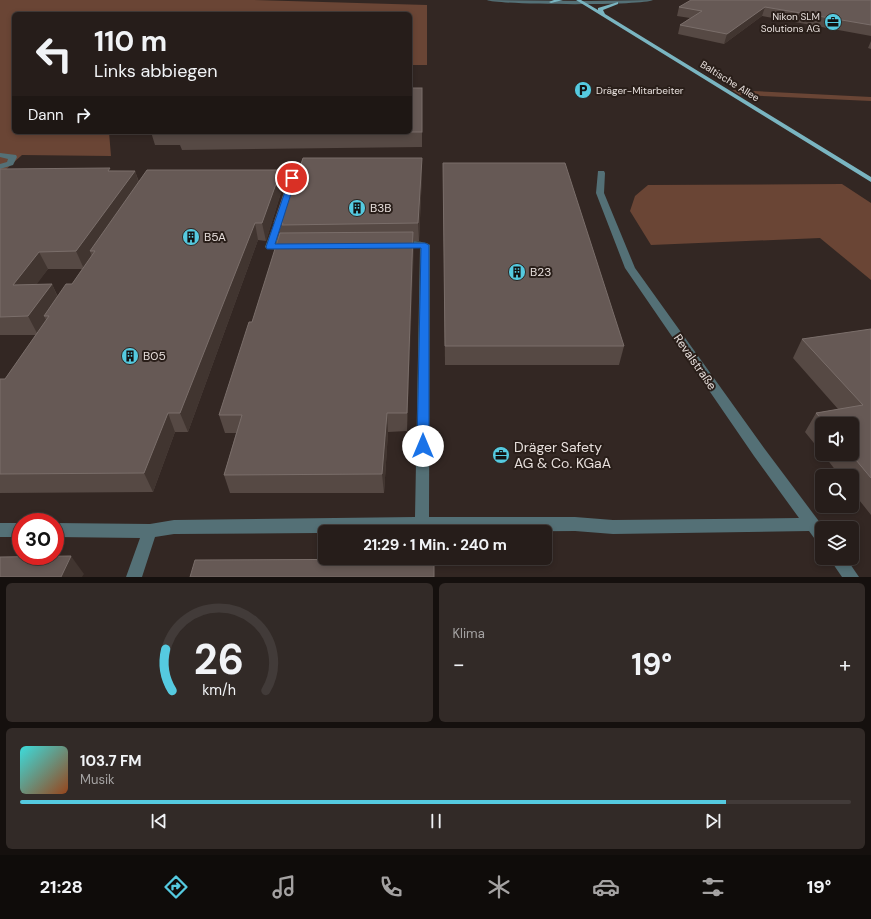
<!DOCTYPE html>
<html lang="de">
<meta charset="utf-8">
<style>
:root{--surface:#261d1a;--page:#322a27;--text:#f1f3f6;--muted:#a4a2a2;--line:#423b39;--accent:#55cae0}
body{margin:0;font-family:"DM Sans",sans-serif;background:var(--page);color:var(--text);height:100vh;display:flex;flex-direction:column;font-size:15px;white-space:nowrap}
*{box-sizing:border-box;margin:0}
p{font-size:13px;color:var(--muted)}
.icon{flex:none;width:22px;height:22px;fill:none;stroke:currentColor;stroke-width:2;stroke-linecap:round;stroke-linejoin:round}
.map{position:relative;height:577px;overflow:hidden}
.details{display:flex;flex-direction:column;gap:6px;padding:6px;background:#15100e;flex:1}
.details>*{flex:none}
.banner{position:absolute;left:12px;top:12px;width:400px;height:122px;border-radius:6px;box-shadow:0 2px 6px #0003,0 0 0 1px var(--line);background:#261d1a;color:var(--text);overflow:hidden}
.tools{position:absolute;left:815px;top:417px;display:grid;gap:8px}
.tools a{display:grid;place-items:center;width:44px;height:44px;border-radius:6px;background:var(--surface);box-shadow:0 2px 6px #0003,0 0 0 1px var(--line);font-size:20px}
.speed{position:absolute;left:12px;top:513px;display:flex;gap:8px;font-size:20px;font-weight:700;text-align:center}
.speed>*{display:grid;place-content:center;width:52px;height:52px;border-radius:50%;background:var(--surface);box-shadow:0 2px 6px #0003,0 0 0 1px var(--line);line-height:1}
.speed .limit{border:6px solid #d22;background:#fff;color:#111}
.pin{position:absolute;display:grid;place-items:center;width:34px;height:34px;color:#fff;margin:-17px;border:2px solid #fff;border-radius:50%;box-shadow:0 1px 4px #0007}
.me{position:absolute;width:44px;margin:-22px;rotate:0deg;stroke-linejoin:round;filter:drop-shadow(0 0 3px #0008)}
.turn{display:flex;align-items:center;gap:14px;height:84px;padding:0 16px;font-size:18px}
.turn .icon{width:52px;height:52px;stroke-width:2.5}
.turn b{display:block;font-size:28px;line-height:34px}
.then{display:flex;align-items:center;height:38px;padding:0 16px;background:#0003;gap:8px;font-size:15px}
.big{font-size:30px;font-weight:700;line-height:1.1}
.details .widget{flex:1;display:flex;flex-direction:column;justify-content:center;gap:6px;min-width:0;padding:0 14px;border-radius:6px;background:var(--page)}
.details .dial{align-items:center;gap:0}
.dial svg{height:104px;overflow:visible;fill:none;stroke:var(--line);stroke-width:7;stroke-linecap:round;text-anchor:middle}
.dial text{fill:var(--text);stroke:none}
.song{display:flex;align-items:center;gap:12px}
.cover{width:48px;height:48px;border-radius:6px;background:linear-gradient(135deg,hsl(180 70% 55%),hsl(20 70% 35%))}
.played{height:4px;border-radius:2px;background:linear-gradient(90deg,var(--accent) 85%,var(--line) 85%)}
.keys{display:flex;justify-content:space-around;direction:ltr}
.heat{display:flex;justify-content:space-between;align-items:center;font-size:22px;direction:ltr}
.details .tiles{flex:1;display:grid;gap:6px;grid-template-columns:1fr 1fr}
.widget:last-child{grid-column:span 2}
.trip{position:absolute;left:318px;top:525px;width:234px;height:40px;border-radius:6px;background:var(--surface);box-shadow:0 2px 6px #0003,0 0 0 1px var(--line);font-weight:700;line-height:40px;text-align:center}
.menu{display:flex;height:64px;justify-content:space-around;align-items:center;background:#0f0c0a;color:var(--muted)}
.menu .icon{width:28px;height:28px}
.menu .selected{color:var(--accent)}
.menu b{font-size:18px;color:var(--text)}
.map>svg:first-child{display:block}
</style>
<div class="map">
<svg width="871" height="577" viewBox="0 0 871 577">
<rect width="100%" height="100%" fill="#332723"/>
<!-- green -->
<g fill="#6a4535">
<path d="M0,0H253L427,5V65H410V14H14V132H109L111,156L22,155L3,172H0Z"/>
<path d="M732,90L871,97V101L740,95Z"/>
<path d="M842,184L871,203V280L820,238L651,245L630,211L635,196L648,185Z"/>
</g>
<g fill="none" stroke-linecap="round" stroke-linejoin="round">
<!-- minor -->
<g fill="#547076" fill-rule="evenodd">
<path d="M487,0L590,1L653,0C643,6 497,5 487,0Z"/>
<path d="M0,153L16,155L17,157L13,165L0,169V164L7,162L8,159L0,157Z"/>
<path d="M598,171H604L605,173L604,193L635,268L764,448L824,528H822V544L817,542L809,531L613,534L575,531L174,534L155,537L142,577H126L140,538L55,537V523L150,524L174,520L415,517L420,248L397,247L395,245C401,240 424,240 430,245L429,517H575L613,520L799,518L754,456L625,268L596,193Z"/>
<path d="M267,176H292L296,178L293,188L289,190L285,188L287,180H270L266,178Z"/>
<path d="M280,215L284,218L276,244H288L293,247L288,250L267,249L265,247L276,218Z"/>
<rect x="0" y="523" width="21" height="14"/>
<path d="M829,558H846L859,577H842Z"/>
</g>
<!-- major -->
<g fill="#7ab5c1" fill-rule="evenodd">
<path d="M554,0H563L551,3L549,2Z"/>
<path d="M576,0H581L598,10V8L618,2V4L603,10L605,14L871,177V182Z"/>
</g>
</g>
<!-- wall -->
<g fill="#564944" fill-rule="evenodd">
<path d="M871,0V36L762,16L724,44L678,34L680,25L690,18L677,16L679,7Z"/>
<path d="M871,41V49L868,48Z"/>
<path d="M422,88V147L182,150L180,145H155L151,132H410Z"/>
<path d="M443,163L624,346L619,365H445Z"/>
<path d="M0,169L135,171L139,182L283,186L266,241L258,240L188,432H175L153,492L0,493V379H5L36,335H0ZM48,269H82L72,284L58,297L52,284H36Z"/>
<path d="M422,174L419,241H413L407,431L388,432L384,493H230L224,475L236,433H225L219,415L252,322L278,241L274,223Z"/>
<path d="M871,329V515L852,491V476H840L823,454H852V424H822V453L805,432L816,413L838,409L793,358L802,339Z"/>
</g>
<!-- shaded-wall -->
<g fill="#413530">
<path d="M765,7L762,16L724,44L727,34Z"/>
<path d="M422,158V174L419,241L418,223Z"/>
<path d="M281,170L283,186L266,241L262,223Z"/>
<path d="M135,171L140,187L95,251H90L92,257L84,269L76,251Z"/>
<path d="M255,223L258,240L188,432L180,413Z"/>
<path d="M413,232L414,250L407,431V413Z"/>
<path d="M39,252L48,269L23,303L13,285Z"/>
<path d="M52,284L60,303L49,316H44L47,322L38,335L28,316Z"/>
<path d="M168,413L175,432L153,492L144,473Z"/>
<path d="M387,413L388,432L384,493L382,474Z"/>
<path d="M71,556L84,574L82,577H61Z"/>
</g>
<!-- building -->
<g fill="#665955" stroke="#7a6e6a">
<path d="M691,0H871V25L765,7L727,34L680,25L702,11L679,7Z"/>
<rect x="410" y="88" width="12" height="44"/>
<path d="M179,132H381L178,134Z"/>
<path d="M303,158H422L418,223L282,225L283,223H274L292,170H299Z"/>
<path d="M443,163H565L624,346H445Z"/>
<path d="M110,168L108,171H135L76,251L39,252L13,285L52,284L28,316L0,317V169Z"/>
<path d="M147,170H281L262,223H255L180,413H168L144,473L0,474V379H5L49,316H44L66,284H72L95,251H90Z"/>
<path d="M413,232L407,413H387L382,474L224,475L242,415H219L249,322H252L280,233Z"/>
<path d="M871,329V478L851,454H852V424H826L816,413L863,405L802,339Z"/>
<path d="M71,556L61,577H0V557Z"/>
<path d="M434,559V577H190L195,560Z"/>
</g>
<!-- route -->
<path fill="#1a73e8" stroke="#114b97" d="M290,177L296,178L275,244L425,243L429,245V446L427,450L423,451L419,450L417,446L421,248L267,249L266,247Z"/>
<!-- icons -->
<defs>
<g id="office-disc" transform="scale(0.9)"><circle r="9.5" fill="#55cae0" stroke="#291e19"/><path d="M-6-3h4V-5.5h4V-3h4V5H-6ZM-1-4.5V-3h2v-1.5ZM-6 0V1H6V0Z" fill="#111"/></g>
<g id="parking-disc" transform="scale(0.9)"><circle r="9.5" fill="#55cae0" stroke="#291e19"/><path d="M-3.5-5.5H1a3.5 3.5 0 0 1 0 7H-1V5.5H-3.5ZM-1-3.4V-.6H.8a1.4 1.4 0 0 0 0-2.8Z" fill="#111"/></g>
<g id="building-disc" transform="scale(0.9)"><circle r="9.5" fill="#55cae0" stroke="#291e19"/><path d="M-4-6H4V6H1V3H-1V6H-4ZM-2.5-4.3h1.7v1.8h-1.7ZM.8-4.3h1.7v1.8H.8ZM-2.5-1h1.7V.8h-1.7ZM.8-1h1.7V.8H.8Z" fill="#111"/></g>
</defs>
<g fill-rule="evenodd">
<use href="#office-disc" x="833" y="22"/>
<use href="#parking-disc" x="583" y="90"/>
<use href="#building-disc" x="357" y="208"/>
<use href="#building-disc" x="191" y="237"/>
<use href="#building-disc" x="517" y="272"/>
<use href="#building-disc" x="130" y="356"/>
<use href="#office-disc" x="501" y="455"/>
</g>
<g text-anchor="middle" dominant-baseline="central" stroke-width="4" stroke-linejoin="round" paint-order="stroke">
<!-- far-poi labels -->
<g font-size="10" fill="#e7dfdc" stroke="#291e19" text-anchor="end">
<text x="820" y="16">Nikon SLM<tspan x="820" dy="12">Solutions AG</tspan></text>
<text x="596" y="90" text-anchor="start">Dräger-Mitarbeiter</text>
</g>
<!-- far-street labels -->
<g font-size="10" fill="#e7dfdc" stroke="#291e19">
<text transform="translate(730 81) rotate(32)">Baltische Allee</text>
</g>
<!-- poi labels -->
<g font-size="12" fill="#e7dfdc" stroke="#291e19" text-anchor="start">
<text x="370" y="208">B3B</text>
<text x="204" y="237">B5A</text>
<text x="530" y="272">B23</text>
<text x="143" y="356">B05</text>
</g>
<!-- street labels -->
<g font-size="12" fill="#e7dfdc" stroke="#291e19">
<text transform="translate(695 362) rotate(55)">Revalstraße</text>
</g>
<!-- near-poi labels -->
<g font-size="14" fill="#e7dfdc" stroke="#291e19" text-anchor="start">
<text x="514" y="447">Dräger Safety<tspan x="514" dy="16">AG &amp; Co. KGaA</tspan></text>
</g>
</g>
</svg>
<div class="tools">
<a><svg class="icon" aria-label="sound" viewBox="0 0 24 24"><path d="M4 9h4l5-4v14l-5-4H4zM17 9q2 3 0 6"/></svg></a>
<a><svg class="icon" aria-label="search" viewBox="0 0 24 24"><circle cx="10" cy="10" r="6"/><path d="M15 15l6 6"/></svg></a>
<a><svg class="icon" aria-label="layers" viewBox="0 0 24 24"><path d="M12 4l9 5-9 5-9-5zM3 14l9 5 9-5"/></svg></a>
</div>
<div class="speed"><div class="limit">30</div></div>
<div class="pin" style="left:292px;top:178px;background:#d93025"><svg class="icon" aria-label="arrive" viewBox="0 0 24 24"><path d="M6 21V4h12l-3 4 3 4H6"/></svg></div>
<svg class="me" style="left:423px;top:446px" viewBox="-20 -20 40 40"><circle r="19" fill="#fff"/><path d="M0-13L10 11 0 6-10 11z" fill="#1a73e8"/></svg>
<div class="trip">21:29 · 1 Min. · 240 m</div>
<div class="banner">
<div class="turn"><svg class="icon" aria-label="left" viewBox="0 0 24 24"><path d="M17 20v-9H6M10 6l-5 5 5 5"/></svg><div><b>110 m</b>Links abbiegen</div></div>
<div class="then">Dann<svg class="icon" aria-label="right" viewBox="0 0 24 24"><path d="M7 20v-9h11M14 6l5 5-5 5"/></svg></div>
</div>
</div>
<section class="details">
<div class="tiles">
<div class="widget dial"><svg viewBox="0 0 100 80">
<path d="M14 69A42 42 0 1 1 86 69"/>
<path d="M14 69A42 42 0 0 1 9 37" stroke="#55cae0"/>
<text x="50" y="56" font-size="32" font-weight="700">26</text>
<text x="50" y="72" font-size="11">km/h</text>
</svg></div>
<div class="widget"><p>Klima</p>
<div class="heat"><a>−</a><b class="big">19°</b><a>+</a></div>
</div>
<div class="widget">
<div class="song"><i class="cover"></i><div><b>103.7 FM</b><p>Musik</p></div></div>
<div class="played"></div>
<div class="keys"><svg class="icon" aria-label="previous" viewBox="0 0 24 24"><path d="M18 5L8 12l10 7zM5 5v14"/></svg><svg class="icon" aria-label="pause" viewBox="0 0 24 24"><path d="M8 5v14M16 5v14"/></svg><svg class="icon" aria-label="next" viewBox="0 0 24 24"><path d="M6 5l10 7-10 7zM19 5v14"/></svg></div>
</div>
</div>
</section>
<nav class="menu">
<b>21:28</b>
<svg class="icon selected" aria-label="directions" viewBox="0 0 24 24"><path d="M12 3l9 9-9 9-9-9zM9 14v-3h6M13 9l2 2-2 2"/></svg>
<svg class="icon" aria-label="music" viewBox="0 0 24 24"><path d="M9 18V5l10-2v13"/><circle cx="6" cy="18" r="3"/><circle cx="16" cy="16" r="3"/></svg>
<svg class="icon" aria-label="phone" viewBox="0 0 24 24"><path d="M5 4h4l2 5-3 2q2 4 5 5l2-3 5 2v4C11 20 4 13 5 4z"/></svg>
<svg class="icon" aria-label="climate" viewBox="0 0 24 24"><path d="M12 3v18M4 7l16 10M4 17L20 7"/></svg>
<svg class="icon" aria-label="car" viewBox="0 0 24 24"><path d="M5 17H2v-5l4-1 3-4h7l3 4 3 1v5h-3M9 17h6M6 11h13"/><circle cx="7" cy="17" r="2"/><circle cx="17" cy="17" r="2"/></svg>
<svg class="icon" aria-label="filters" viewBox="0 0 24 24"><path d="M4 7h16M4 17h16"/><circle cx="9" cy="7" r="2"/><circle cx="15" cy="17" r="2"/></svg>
<b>19°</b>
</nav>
